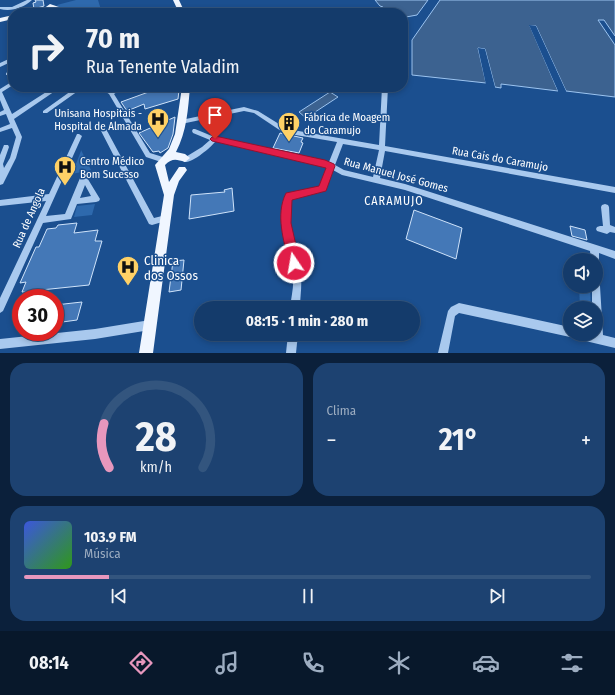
<!DOCTYPE html>
<html lang="pt">
<meta charset="utf-8">
<style>
:root{--surface:#143b6b;--page:#1d4271;--text:#f1f3f6;--muted:#9dadc1;--line:#33557e;--accent:#e797bd}
body{margin:0;font-family:"Fira Sans Condensed",sans-serif;background:var(--page);color:var(--text);height:100vh;display:flex;flex-direction:column;font-size:15px;white-space:nowrap}
*{box-sizing:border-box;margin:0}
p{font-size:13px;color:var(--muted)}
.icon{flex:none;width:22px;height:22px;fill:none;stroke:currentColor;stroke-width:2;stroke-linecap:round;stroke-linejoin:round}
.map{position:relative;height:353px;overflow:hidden}
.drawer{display:flex;flex-direction:column;gap:10px;padding:10px;background:#0b203b;flex:1}
.drawer>*{flex:none}
.top-card{position:absolute;left:8px;top:8px;width:400px;height:84px;border-radius:16px;box-shadow:0 2px 6px #0003,0 0 0 1px var(--line);background:#143b6b;color:var(--text);overflow:hidden}
.controls{position:absolute;left:563px;top:253px;display:grid;gap:8px}
.controls a{display:grid;place-items:center;width:40px;height:40px;border-radius:50%;background:var(--surface);box-shadow:0 2px 6px #0003,0 0 0 1px var(--line);font-size:20px}
.speed{position:absolute;left:12px;top:289px;display:flex;gap:8px;font-size:20px;font-weight:700;text-align:center}
.speed>*{display:grid;place-content:center;width:52px;height:52px;border-radius:50%;background:var(--surface);box-shadow:0 2px 6px #0003,0 0 0 1px var(--line);line-height:1}
.speed .limit{border:6px solid #d22;background:#fff;color:#111}
.pin{position:absolute;display:grid;place-items:center;width:34px;height:34px;color:#fff;margin:-41px -17px;border-radius:50% 50% 50% 0;rotate:-45deg;box-shadow:0 0 4px #0007}
.pin .icon{rotate:45deg}
.me{position:absolute;width:44px;margin:-22px;rotate:348deg;stroke-linejoin:round;filter:drop-shadow(0 0 3px #0008)}
.turn{display:flex;align-items:center;gap:14px;height:84px;padding:0 12px;font-size:18px}
.turn .icon{width:52px;height:52px;stroke-width:2.5}
.turn b{display:block;font-size:28px;line-height:34px}
.big{font-size:30px;font-weight:700;line-height:1.1}
.drawer .tile{flex:1;display:flex;flex-direction:column;justify-content:center;gap:6px;min-width:0;padding:0 14px;border-radius:16px;background:var(--page)}
.drawer .dial{align-items:center;gap:0}
.dial svg{height:104px;overflow:visible;fill:none;stroke:var(--line);stroke-width:7;stroke-linecap:round;text-anchor:middle}
.dial text{fill:var(--text);stroke:none}
.song{display:flex;align-items:center;gap:12px}
.cover{width:48px;height:48px;border-radius:6px;background:linear-gradient(135deg,hsl(230 70% 55%),hsl(110 70% 35%))}
.played{height:4px;border-radius:2px;background:linear-gradient(90deg,var(--accent) 15%,var(--line) 15%)}
.keys{display:flex;justify-content:space-around;direction:ltr}
.heat{display:flex;justify-content:space-between;align-items:center;font-size:22px;direction:ltr}
.drawer .tiles{flex:1;display:grid;gap:10px;grid-template-columns:1fr 1fr}
.tile:last-child{grid-column:span 2}
.trip{position:absolute;left:194px;top:301px;width:226px;height:40px;border-radius:20px;background:var(--surface);box-shadow:0 2px 6px #0003,0 0 0 1px var(--line);font-weight:700;line-height:40px;text-align:center}
.dock{display:flex;height:64px;justify-content:space-around;align-items:center;background:#08182b;color:var(--muted)}
.dock .icon{width:28px;height:28px}
.dock .current{color:var(--accent)}
.dock b{font-size:18px;color:var(--text)}
.map>svg:first-child{display:block}
</style>
<div class="map">
<svg width="615" height="353" viewBox="0 0 615 353">
<rect width="100%" height="100%" fill="#1b4f8f"/>
<!-- green -->
<g fill="#2e69ad">
<path d="M76,0H98L102,13H52L59,8L57,5Z"/>
<path d="M81,150L91,170L72,174L81,151Z"/>
<path d="M95,204L92,215L74,217L77,206Z"/>
<path d="M579,286H590L591,308H580Z"/>
</g>
<!-- water -->
<g fill="#3c6290" stroke="#9cc4f0">
<path d="M375,0H428L417,15L406,17L403,21V13H377L383,7L380,6Z"/>
<path d="M440,0H615V36L604,20H598L615,45V97L566,91L536,26H530L558,91L501,84V88L495,87L485,49L478,48L486,83L412,75V40Z"/>
<path d="M330,92L338,97L306,118L299,112Z"/>
</g>
<!-- pier -->
<g fill="#1b4f8f">
<path d="M529,25L536,26L566,91H564L534,28H533L560,91H558Z"/>
<path d="M478,48L485,49L495,87H493L484,50H481L488,83L486,85Z"/>
</g>
<!-- building -->
<g fill="#4478b7" stroke="#cfe3fa">
<path d="M35,0H43L44,6L34,9L33,3L36,2Z"/>
<path d="M154,90L158,92L179,90L178,99L145,109L144,104L127,111L121,102Z"/>
<path d="M175,117L173,134L168,148L160,153L159,151L153,152L139,133Z"/>
<path d="M280,133L303,138L301,142L303,143L299,153L273,148Z"/>
<path d="M232,188L234,211L189,219L191,195L225,192L224,190Z"/>
<path d="M414,210L462,228L456,259L406,239Z"/>
<path d="M77,223L74,233L98,230L95,241H102L89,285L41,290L38,298H26L28,292H22L26,282L20,283L36,247H39L47,229L56,228L58,225Z"/>
<path d="M570,226L585,230L587,240L572,236Z"/>
<path d="M184,260L181,290L169,292L173,261Z"/>
<path d="M82,302L77,320L55,323V305Z"/>
</g>
<g fill="none" stroke-linecap="round" stroke-linejoin="round">
<!-- minor -->
<g fill="#a9c9ee" fill-rule="evenodd">
<path d="M27,0H32C23,8 11,12 0,9V7H12Z"/>
<path d="M13,57V61L0,67V63Z"/>
<path d="M13,69V73L10,75H6V73Z"/>
<path d="M13,81V85L2,92L12,114L54,87H61L14,119L22,137L16,158L3,184L0,185V155L4,145H8L9,147L3,164L4,168L10,158L16,137L12,128L0,132V128L10,124L6,114L0,116V112L4,110L0,100V89Z"/>
<path d="M66,87H73L78,91L47,113H43V111L71,91Z"/>
<path d="M98,87H105L111,91L118,87H125L114,94L150,153L166,158L167,160L166,162L164,163L146,157L109,94Z"/>
<path d="M382,87H388L385,146L615,187V193L385,151L380,178L405,184L615,251V259L599,253V260L598,263L596,264V260H591L590,251L405,190L342,175L333,170L325,191L292,198C284,226 299,250 301,277C302,287 300,298 300,308H290C291,298 294,287 293,277C290,249 274,221 286,194L319,187L327,167L323,165L216,141C210,148 193,163 184,162L183,160L184,158L202,147L210,140L193,133L192,131L193,129H195L212,136L329,162L337,142L284,133L254,113L244,111L181,124L178,122L181,120L244,107L258,111L287,129L379,145ZM343,144L379,150L373,177L344,170L335,165Z"/>
<path d="M102,125L105,127L154,218L166,215L169,216L170,218L169,220L152,225L149,224L99,127Z"/>
<path d="M77,134H79L82,136L46,216L65,214L80,178L82,176H86L100,199L99,201L96,202L77,204L71,219L43,223L3,311L0,313V298L46,201L0,206V200L49,194ZM85,185L91,196L80,198Z"/>
<path d="M605,204L608,205L609,207L610,225L615,227V233L610,232L607,234L597,231L596,229L597,227L600,226H603L601,207L602,205Z"/>
<path d="M596,282L599,283L600,286L603,335L615,338V348L577,339L574,337L573,336L570,337L459,313L455,316L448,353H438L448,311L451,307L459,303L570,327V334H596V308H592V286H596Z"/>
<path d="M150,320L153,322L155,325L153,328L150,330L95,339L0,349V339L95,329Z"/>
<path d="M288,334H298L296,353H286Z"/>
</g>
<!-- major -->
<g fill="#f0f6ff" fill-rule="evenodd">
<path d="M173,0H179L185,13H179Z"/>
<path d="M50,4L59,7L51,13H25L43,9Z"/>
<path d="M13,15V19L0,22V18Z"/>
<path d="M182,87H190C188,109 187,131 176,152L185,154L190,158L185,162C176,159 172,158 165,165L169,182L179,167H185L187,170L179,181L174,195L153,353H139L164,195L155,165L169,149L175,134Z"/>
</g>
</g>
<!-- route -->
<path fill="#e11d48" stroke="#92132f" d="M215,136L325,160L334,164L335,166L326,191L292,200L291,223L300,263L298,267L294,268L290,267L289,263C284,241 275,215 286,193L319,186L326,168L212,141L210,139L212,137Z"/>
<!-- icons -->
<defs>
<g id="hospital-pin" transform="scale(1.15)"><path d="M0 17L-7.5 6A9.5 9.5 0 1 1 7.5 6Z" fill="#ffd166" stroke="#1b4f8f"/><path d="M-5-5h3v3.5h4V-5h3V5h-3V1.5h-4V5h-3Z" fill="#111"/></g>
<g id="building-pin" transform="scale(1.15)"><path d="M0 17L-7.5 6A9.5 9.5 0 1 1 7.5 6Z" fill="#ffd166" stroke="#1b4f8f"/><path d="M-4-6H4V6H1V3H-1V6H-4ZM-2.5-4.3h1.7v1.8h-1.7ZM.8-4.3h1.7v1.8H.8ZM-2.5-1h1.7V.8h-1.7ZM.8-1h1.7V.8H.8Z" fill="#111"/></g>
</defs>
<g fill-rule="evenodd">
<use href="#hospital-pin" x="158" y="119"/>
<use href="#building-pin" x="289" y="123"/>
<use href="#hospital-pin" x="65" y="167"/>
<use href="#hospital-pin" x="128" y="267"/>
</g>
<g text-anchor="middle" dominant-baseline="central" stroke-width="3" stroke-linejoin="round" paint-order="stroke">
<!-- poi labels -->
<g font-size="11" fill="#fff" stroke="#1b4f8f" text-anchor="start">
<text x="142" y="113" text-anchor="end">Unisana Hospitais -<tspan x="142" dy="13">Hospital de Almada</tspan></text>
<text x="304" y="117">Fábrica de Moagem<tspan x="304" dy="13">do Caramujo</tspan></text>
<text x="80" y="161">Centro Médico<tspan x="80" dy="13">Bom Sucesso</tspan></text>
</g>
<!-- street labels -->
<g font-size="11" fill="#fff" stroke="#1b4f8f">
<text transform="translate(500 159) rotate(10)">Rua Cais do Caramujo</text>
<text transform="translate(396 175) rotate(15)">Rua Manuel José Gomes</text>
<text transform="translate(29 218) rotate(-66)">Rua de Angola</text>
</g>
<!-- neighbourhood labels -->
<g font-size="12" letter-spacing="1" fill="#fff" stroke="#1b4f8f">
<text x="394" y="201">CARAMUJO</text>
</g>
<!-- near-poi labels -->
<g font-size="13" fill="#fff" stroke="#1b4f8f" text-anchor="start">
<text x="144" y="260">Clinica<tspan x="144" dy="15">dos Ossos</tspan></text>
</g>
</g>
</svg>
<div class="controls">
<a><svg class="icon" aria-label="sound" viewBox="0 0 24 24"><path d="M4 9h4l5-4v14l-5-4H4zM17 9q2 3 0 6"/></svg></a>
<a><svg class="icon" aria-label="layers" viewBox="0 0 24 24"><path d="M12 4l9 5-9 5-9-5zM3 14l9 5 9-5"/></svg></a>
</div>
<div class="speed"><div class="limit">30</div></div>
<div class="pin" style="left:215px;top:139px;background:#d93025"><svg class="icon" aria-label="arrive" viewBox="0 0 24 24"><path d="M6 21V4h12l-3 4 3 4H6"/></svg></div>
<svg class="me" style="left:294px;top:263px" viewBox="-20 -20 40 40"><circle r="17" fill="#e11d48" stroke="#fff" stroke-width="3"/><path d="M0-11L8 9 0 5-8 9z" fill="#fff"/></svg>
<div class="trip">08:15 · 1 min · 280 m</div>
<div class="top-card">
<div class="turn"><svg class="icon" aria-label="right" viewBox="0 0 24 24"><path d="M7 20v-9h11M14 6l5 5-5 5"/></svg><div><b>70 m</b>Rua Tenente Valadim</div></div>
</div>
</div>
<section class="drawer">
<div class="tiles">
<div class="tile dial"><svg viewBox="0 0 100 80">
<path d="M14 69A42 42 0 1 1 86 69"/>
<path d="M14 69A42 42 0 0 1 10 35" stroke="#e797bd"/>
<text x="50" y="56" font-size="32" font-weight="700">28</text>
<text x="50" y="72" font-size="11">km/h</text>
</svg></div>
<div class="tile"><p>Clima</p>
<div class="heat"><a>−</a><b class="big">21°</b><a>+</a></div>
</div>
<div class="tile">
<div class="song"><i class="cover"></i><div><b>103.9 FM</b><p>Música</p></div></div>
<div class="played"></div>
<div class="keys"><svg class="icon" aria-label="previous" viewBox="0 0 24 24"><path d="M18 5L8 12l10 7zM5 5v14"/></svg><svg class="icon" aria-label="pause" viewBox="0 0 24 24"><path d="M8 5v14M16 5v14"/></svg><svg class="icon" aria-label="next" viewBox="0 0 24 24"><path d="M6 5l10 7-10 7zM19 5v14"/></svg></div>
</div>
</div>
</section>
<nav class="dock">
<b>08:14</b>
<svg class="icon current" aria-label="directions" viewBox="0 0 24 24"><path d="M12 3l9 9-9 9-9-9zM9 14v-3h6M13 9l2 2-2 2"/></svg>
<svg class="icon" aria-label="music" viewBox="0 0 24 24"><path d="M9 18V5l10-2v13"/><circle cx="6" cy="18" r="3"/><circle cx="16" cy="16" r="3"/></svg>
<svg class="icon" aria-label="phone" viewBox="0 0 24 24"><path d="M5 4h4l2 5-3 2q2 4 5 5l2-3 5 2v4C11 20 4 13 5 4z"/></svg>
<svg class="icon" aria-label="climate" viewBox="0 0 24 24"><path d="M12 3v18M4 7l16 10M4 17L20 7"/></svg>
<svg class="icon" aria-label="car" viewBox="0 0 24 24"><path d="M5 17H2v-5l4-1 3-4h7l3 4 3 1v5h-3M9 17h6M6 11h13"/><circle cx="7" cy="17" r="2"/><circle cx="17" cy="17" r="2"/></svg>
<svg class="icon" aria-label="filters" viewBox="0 0 24 24"><path d="M4 7h16M4 17h16"/><circle cx="9" cy="7" r="2"/><circle cx="15" cy="17" r="2"/></svg>
</nav>
